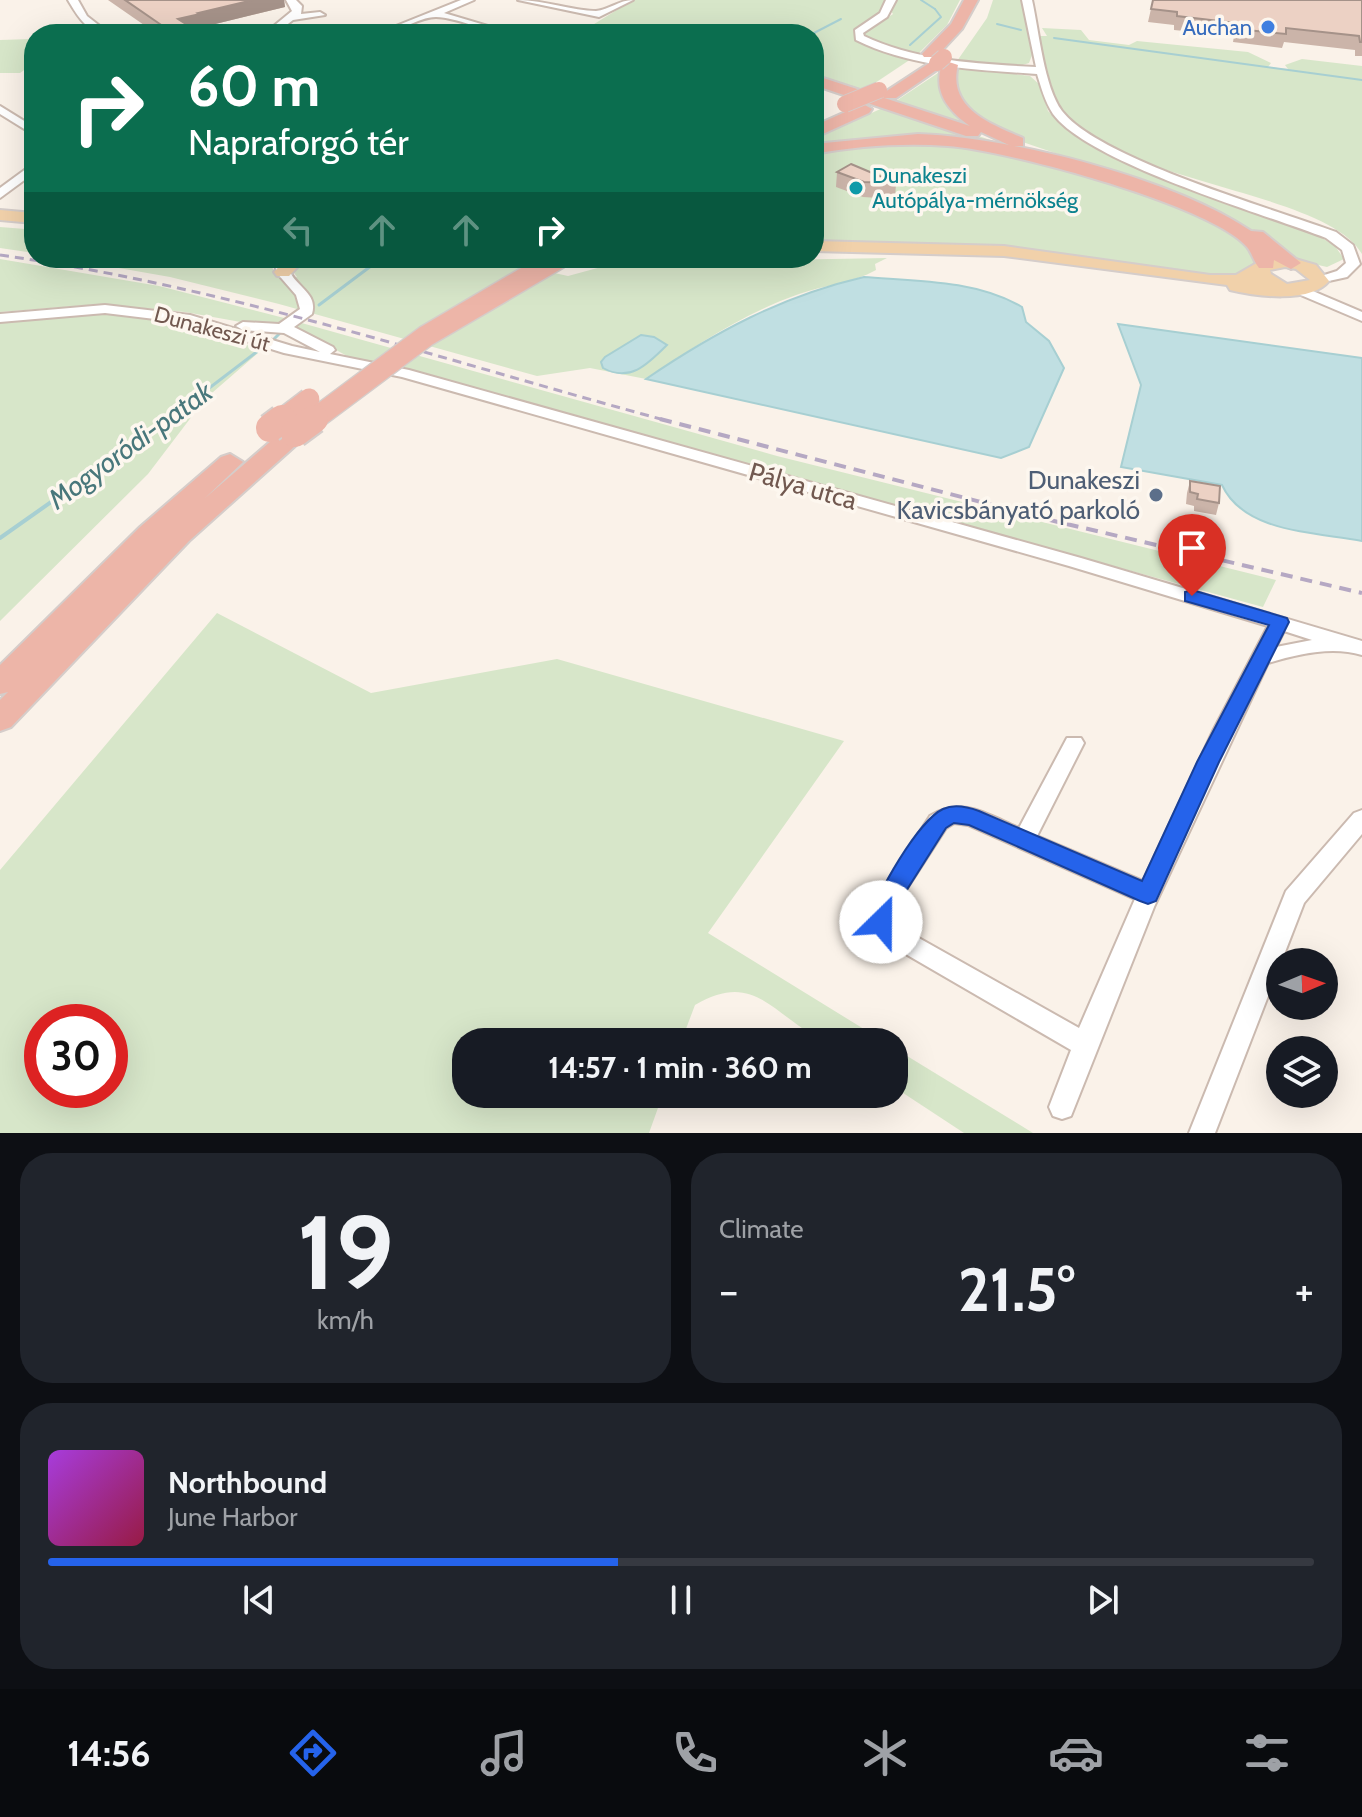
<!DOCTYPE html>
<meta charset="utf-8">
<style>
:root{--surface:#171b24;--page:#20242c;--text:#f1f3f6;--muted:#9ea1a6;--line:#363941;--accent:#2563eb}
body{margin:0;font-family:Cabin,sans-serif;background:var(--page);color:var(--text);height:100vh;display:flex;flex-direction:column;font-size:30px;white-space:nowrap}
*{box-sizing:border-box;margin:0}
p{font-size:26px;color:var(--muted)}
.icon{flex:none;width:44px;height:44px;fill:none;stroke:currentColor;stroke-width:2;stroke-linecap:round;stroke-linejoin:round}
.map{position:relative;height:1133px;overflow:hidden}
.drawer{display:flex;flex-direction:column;gap:20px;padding:20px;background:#0d0f14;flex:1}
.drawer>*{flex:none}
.guide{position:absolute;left:24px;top:24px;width:800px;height:244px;border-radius:32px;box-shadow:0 8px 32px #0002;background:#0b6e4f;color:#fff;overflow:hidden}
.needle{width:52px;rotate:88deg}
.tools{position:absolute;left:1266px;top:948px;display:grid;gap:16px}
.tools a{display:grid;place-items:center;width:72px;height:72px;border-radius:50%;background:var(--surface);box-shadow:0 8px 32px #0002;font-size:40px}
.speed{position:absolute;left:24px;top:1004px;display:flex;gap:16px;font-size:40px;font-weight:700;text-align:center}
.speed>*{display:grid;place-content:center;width:104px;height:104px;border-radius:50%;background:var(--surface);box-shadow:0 8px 32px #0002;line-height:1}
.speed .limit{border:12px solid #d22;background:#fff;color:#111}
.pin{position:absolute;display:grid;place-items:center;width:68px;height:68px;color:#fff;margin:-82px -34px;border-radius:50% 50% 50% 0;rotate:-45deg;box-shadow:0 0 8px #0007}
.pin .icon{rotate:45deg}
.me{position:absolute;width:88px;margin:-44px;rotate:23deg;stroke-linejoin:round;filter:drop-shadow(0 0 6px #0008)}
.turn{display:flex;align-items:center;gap:28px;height:168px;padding:0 32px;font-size:36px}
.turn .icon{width:104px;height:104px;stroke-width:2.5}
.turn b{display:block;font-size:56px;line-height:68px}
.lanes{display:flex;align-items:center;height:76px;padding:0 32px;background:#0003;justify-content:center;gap:40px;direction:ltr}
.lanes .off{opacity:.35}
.big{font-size:60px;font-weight:700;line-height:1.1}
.drawer .widget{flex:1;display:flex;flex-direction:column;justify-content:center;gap:12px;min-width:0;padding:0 28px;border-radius:32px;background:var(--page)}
.drawer .dial{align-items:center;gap:0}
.dial b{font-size:104px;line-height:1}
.song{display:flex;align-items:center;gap:24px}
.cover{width:96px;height:96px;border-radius:12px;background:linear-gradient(135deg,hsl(280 70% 55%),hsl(340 70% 35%))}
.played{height:8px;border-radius:4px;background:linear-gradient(90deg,var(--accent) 45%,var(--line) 45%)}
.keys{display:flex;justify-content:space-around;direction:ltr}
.heat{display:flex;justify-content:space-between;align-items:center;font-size:44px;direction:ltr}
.drawer .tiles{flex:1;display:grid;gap:20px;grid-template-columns:1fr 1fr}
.widget:last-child{grid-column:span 2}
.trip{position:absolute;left:452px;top:1028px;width:456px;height:80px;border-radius:32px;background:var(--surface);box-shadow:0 8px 32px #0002;font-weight:700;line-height:80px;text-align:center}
.tab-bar{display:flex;height:128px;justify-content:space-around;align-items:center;background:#090b0e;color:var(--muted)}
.tab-bar .icon{width:56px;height:56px}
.tab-bar .selected{color:var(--accent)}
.tab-bar b{font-size:36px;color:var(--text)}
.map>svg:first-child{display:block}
</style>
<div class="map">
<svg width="1362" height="1133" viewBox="0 0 1362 1133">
<rect width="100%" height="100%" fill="#faf2e9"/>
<!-- green -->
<g fill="#d7e6c9" fill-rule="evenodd">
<path d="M633,0H960L947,25L918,54L887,48L861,35L893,14L891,11L883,9L857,29L854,36L859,42L914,57L860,93L814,79V34H578Z"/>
<path d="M993,0H1021L1032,55L1029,63L1013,68L957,61L987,18Z"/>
<path d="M1042,28L1081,30L1089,40L1129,45L1137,41L1248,52L1271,63L1268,67L1288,69L1285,65L1302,59L1362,66V254C1327,192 1120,182 1067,117C1050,95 1046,62 1039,36H1047Z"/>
<path d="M31,39L25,47L34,52V63L20,73H0V40Z"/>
<path d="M954,66L1030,76L1040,85L1048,111L1075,136L1093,146L1314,233L1335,246L1344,259L1327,267L1296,260L1241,226L1166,191L1014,139L957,103Z"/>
<path d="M941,71V91L1002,138L893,103Z"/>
<path d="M887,106L1018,149L899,137L814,146V139Z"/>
<path d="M928,142C964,148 1003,150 1038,159C1095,175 1223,215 1259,259L1252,272L1225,278L1006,247L910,242L814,243V151L841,146Z"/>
<path d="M0,227L25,229L34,235V253L0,248Z"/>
<path d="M62,258H268L277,278L297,277L292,270L301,258H316L315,262L487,258L568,276L616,263L887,258L875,264L876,270C853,283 824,285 799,294C744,313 693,347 646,379L590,368L537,376L279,304L170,277Z"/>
<path d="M0,259L159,286L292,320L285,325H258L185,312L101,304L0,312Z"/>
<path d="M82,312C133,315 220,316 258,353L205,399L148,474L0,621V322Z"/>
<path d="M298,322L777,456L1276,580L1263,607L469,390L409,370L347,356L293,326Z"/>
<path d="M217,613L371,693L557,659L844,741L708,933L885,1042C868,1042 838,1048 822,1040C771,1014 755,970 695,1005L681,1042H466V1094H663L649,1133H0V870ZM110,1022V1090H42V1022Z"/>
<path d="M894,1048L1033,1133H964L894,1087Z"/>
</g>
<!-- water -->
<g fill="#c0dfe2" stroke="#a7cfd2" stroke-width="2">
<path d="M864,277C916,281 976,280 1022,307L1026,322L1049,341L1064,368L1029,447L1001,458L646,379C715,332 782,296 864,277Z"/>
<path d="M1118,324L1362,358V541C1316,532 1244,533 1222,485L1121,467L1141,385Z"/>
<path d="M641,335L654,337L667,345C648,364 630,383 603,368L601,362L605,357Z"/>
</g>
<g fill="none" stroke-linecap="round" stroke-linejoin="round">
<!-- stream-far2 -->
<g stroke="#a7cfd2" stroke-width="2">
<path d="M921,0L935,9"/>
<path d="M997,24L1021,30"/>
<path d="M812,34L841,19"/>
<path d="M1054,38L1362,80"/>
<path d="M910,45L941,17L935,9"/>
</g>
<!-- stream-far1 -->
<g stroke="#a7cfd2" stroke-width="3">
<path d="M319,305L379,260"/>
<path d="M273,340L281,332"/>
<path d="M166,421L259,350"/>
</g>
<!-- stream -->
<path stroke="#a7cfd2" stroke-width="4" d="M0,538L169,419"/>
<!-- minor casing -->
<g stroke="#cbbab0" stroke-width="4">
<g id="minor">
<path d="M68,0H78L87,16L110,34C88,34 78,17 68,0Z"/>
<path d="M286,0H296L302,6L301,14L320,12L325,15L293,20L275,34H264L292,11Z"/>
<path d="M461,0H474L444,13L515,34C487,34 458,17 436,17C417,17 398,34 376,34Z"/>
<path d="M518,0C544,0 573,11 596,11C609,10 619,0 633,0L599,17Z"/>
<path d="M886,0H896L887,17L863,33L864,36C916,61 979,64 1036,67L1022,0H1032C1039,31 1044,87 1062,111C1099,159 1274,209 1336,232L1353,245L1360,264L1347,277L1315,284V278L1337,271L1346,263L1342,250L1326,238C1264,214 1089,163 1053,114C1045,102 1041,87 1037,74C977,70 910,67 856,40L855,30L880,13Z"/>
<path d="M0,106L34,127V135L0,114Z"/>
<path d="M34,163V173L0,198V188Z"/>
<path d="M276,258H290C290,260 289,270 290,272C298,288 318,294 312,314L294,327L333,347L335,350L330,354L409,370L1081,558L1362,641V655C1332,646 1298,654 1268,663L1154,907L1071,1116L1062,1119L1053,1116L1049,1107L1071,1050L885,942L869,922L872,905L930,816C962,796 988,815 1019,828L1067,738H1081L1084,743L1037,836L1143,881L1213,731L1268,626L1069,566L402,377L284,353L188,323L105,313L0,322V314L105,305L190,315L292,346L320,352L284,333L243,330L236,326L243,322L279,324L300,309L296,295L276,272ZM1284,631L1312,640L1276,647ZM954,823L968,825L1135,899L1079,1028L901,928L893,919L895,907L946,828Z"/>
<path d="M1301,286L1362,312V321L1296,293V287Z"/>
<path d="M1362,810V834L1304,903L1215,1133H1189L1286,891L1354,813Z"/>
</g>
</g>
<!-- major casing -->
<g stroke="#d5cdca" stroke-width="4">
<g id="major">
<path d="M0,210L34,213V223L0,220Z"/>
<path d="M814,241L1004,246L1210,275H1236L1262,260L1285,256L1316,265L1329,281C1310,304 1255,296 1230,290L1227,285L1004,256L814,251ZM1285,267L1296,269L1310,280L1287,284L1271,274L1270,270Z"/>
<path d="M287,258H306L289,276H277L274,272Z"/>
</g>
</g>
<!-- highway casing -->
<g stroke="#d5cdca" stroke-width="4">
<g id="highway">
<path d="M964,0H978L962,29L936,57H924L922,54L951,24Z"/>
<path d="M937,58L958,65C947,108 990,124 1023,138V146H1011L981,132L978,136H966L814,85V75L970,126C949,111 934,94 941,67L896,98H884L882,94Z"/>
<path d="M863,104L872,109L869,113L814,138V126Z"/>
<path d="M918,134C1012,137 1174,179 1251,231L1263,232L1301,263L1291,269L1274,260L1273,268H1259C1254,262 1252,253 1247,247C1212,205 1006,150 948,146C903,143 858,146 814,154V144Z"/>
<path d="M295,426L307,433L304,438L189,541L11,727L0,731V700L8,692L0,694V665L140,527L221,457L230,454L243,462L204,499L286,428Z"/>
</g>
</g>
<!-- minor -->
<use href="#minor" fill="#fff" fill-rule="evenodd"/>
<!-- major -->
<use href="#major" fill="#f1d1aa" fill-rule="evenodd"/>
<!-- highway -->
<use href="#highway" fill="#edb5a8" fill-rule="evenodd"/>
<!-- rail-far1 -->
<path stroke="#b5a8c3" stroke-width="3" stroke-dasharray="9 6" stroke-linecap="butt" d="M0,255C228,287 446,361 668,421"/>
<!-- rail -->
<path stroke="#b5a8c3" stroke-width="4" stroke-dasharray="12 8" stroke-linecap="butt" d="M660,419L1058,522L1362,593"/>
<!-- highway-bridge-far2 casing -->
<g stroke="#d5cdca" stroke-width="18" stroke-linecap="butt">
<g id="highway-bridge-far2">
<path d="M937,63L944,57"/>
<path d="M845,104L879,90"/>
</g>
</g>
<!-- highway-bridge-far1 casing -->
<g stroke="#d5cdca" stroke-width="24" stroke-linecap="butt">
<g id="highway-bridge-far1">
<path d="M280,421L309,399"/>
<path d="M312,421L426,336L559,258"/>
</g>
</g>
<!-- highway-bridge casing -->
<g stroke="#d5cdca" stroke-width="32" stroke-linecap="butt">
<g id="highway-bridge">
<path d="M270,428L282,419"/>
<path d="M295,433L314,419"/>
</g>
</g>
<!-- highway-bridge-far2 -->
<use href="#highway-bridge-far2" stroke="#edb5a8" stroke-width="16"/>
<!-- highway-bridge-far1 -->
<use href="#highway-bridge-far1" stroke="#edb5a8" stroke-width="21"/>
<!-- highway-bridge -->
<use href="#highway-bridge" stroke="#edb5a8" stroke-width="28"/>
</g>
<!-- wall -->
<g fill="#cbb4a9">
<path d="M108,0H284L285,7L203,27V29L190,32L191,34H157Z"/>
<path d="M1153,0H1362V56H1355V50L1284,42L1282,48L1233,42L1234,36L1174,30V25L1148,22Z"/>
<path d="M837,172L896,183L895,199L863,197L836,187Z"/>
<path d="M1190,481L1219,503L1216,515L1194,511V506L1186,504L1187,493Z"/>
</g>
<!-- shaded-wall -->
<path fill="#a59289" d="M253,0H284L285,7L203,27V29L190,32L191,34H171L170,31L178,19L198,13Z"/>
<!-- building -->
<g fill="#ecd1c4" stroke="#a59289" stroke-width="2">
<path d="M125,0H253L198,13L200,14L178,19L189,26L170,31Z"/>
<path d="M1153,0H1362V42H1360L1359,36L1286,28V34L1236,29L1237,23L1177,16V12L1151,9Z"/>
<path d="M851,164L896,183L864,182L837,172Z"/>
<path d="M1190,481L1220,486L1219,503L1197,499L1198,494L1190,492Z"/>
</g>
<!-- route -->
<path fill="#2563eb" stroke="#184099" stroke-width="2" d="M1192,590L1287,618L1289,622L1219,762L1156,901L1148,904L1140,901L969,825L954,823L946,828L896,907L890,929L881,932L873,929L870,922C874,896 919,820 943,809C954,804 968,807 979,811L1142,881L1197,762L1269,625L1185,601V592Z"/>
<!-- markers -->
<circle fill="#3f7fe0" stroke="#fdf7ef" stroke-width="3" cx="1268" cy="27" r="8"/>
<circle fill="#0f9aa8" stroke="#fdf7ef" stroke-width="3" cx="856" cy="188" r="8"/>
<circle fill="#5c6f8a" stroke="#fdf7ef" stroke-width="3" cx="1156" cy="495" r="8"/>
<g text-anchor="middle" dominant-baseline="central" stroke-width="7" stroke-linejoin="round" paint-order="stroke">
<!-- far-shop labels -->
<g font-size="22" fill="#366cbe" stroke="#fdf7ef" text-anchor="end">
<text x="1252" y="27">Auchan</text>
</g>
<!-- far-culture labels -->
<g font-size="22" fill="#0d838f" stroke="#fdf7ef" text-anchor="start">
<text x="872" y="175">Dunakeszi<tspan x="872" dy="25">Autópálya-mérnökség</tspan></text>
</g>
<!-- far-street labels -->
<g font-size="22" fill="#725950" stroke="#fdf7ef">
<text transform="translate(212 329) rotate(15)">Dunakeszi út</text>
</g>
<!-- service labels -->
<g font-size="26" fill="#4e5e75" stroke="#fdf7ef" text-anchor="end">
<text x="1140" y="480">Dunakeszi<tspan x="1140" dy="30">Kavicsbányató parkoló</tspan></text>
</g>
<!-- street labels -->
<g font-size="26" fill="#725950" stroke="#fdf7ef">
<text transform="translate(803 486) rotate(16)">Pálya utca</text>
</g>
<!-- water labels -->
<g font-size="28" font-style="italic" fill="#48777b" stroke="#fdf7ef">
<text transform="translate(130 445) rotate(-36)">Mogyoródi-patak</text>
</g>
</g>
</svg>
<div class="tools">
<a><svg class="needle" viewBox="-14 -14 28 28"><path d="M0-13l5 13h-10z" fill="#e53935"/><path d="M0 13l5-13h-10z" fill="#9ea1a6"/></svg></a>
<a><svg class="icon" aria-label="layers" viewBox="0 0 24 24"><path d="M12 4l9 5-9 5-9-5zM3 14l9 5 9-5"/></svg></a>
</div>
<div class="speed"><div class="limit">30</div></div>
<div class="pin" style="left:1192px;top:596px;background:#d93025"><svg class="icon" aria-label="arrive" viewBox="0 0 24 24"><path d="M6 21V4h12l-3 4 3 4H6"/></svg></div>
<svg class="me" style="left:881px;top:922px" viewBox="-20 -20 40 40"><circle r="19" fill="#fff"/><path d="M0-13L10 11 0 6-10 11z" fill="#2563eb"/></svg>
<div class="trip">14:57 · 1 min · 360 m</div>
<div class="guide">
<div class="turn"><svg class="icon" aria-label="right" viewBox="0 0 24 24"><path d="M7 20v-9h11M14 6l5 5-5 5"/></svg><div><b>60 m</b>Napraforgó tér</div></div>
<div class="lanes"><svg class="icon off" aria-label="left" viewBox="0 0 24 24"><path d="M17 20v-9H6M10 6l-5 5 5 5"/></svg><svg class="icon off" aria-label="ahead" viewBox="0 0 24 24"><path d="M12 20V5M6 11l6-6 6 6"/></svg><svg class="icon off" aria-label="ahead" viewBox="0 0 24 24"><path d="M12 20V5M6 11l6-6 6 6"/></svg><svg class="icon" aria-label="right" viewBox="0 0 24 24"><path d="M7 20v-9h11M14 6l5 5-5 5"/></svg></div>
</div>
</div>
<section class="drawer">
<div class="tiles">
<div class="widget dial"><b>19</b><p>km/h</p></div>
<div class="widget"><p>Climate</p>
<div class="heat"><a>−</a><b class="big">21.5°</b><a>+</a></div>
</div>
<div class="widget">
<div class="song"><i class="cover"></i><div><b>Northbound</b><p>June Harbor</p></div></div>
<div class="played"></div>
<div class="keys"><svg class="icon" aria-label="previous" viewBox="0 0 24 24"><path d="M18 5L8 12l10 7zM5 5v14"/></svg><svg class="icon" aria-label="pause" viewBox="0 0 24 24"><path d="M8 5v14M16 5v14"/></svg><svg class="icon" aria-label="next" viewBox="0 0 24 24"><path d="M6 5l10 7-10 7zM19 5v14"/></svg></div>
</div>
</div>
</section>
<nav class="tab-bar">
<b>14:56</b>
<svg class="icon selected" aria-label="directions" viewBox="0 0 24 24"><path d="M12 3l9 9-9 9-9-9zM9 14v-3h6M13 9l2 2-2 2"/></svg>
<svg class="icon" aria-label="music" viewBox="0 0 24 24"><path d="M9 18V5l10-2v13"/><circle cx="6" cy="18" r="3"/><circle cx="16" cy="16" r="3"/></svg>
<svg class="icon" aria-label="phone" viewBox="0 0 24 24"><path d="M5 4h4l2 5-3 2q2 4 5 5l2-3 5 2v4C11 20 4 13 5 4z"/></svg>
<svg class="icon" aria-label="climate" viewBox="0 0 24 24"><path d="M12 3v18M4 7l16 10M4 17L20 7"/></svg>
<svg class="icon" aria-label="car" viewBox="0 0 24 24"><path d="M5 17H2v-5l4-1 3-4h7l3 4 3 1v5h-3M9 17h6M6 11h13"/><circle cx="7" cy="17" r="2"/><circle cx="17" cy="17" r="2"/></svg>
<svg class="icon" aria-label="filters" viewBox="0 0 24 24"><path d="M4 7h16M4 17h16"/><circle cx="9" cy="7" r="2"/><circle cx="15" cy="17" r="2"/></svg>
</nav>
